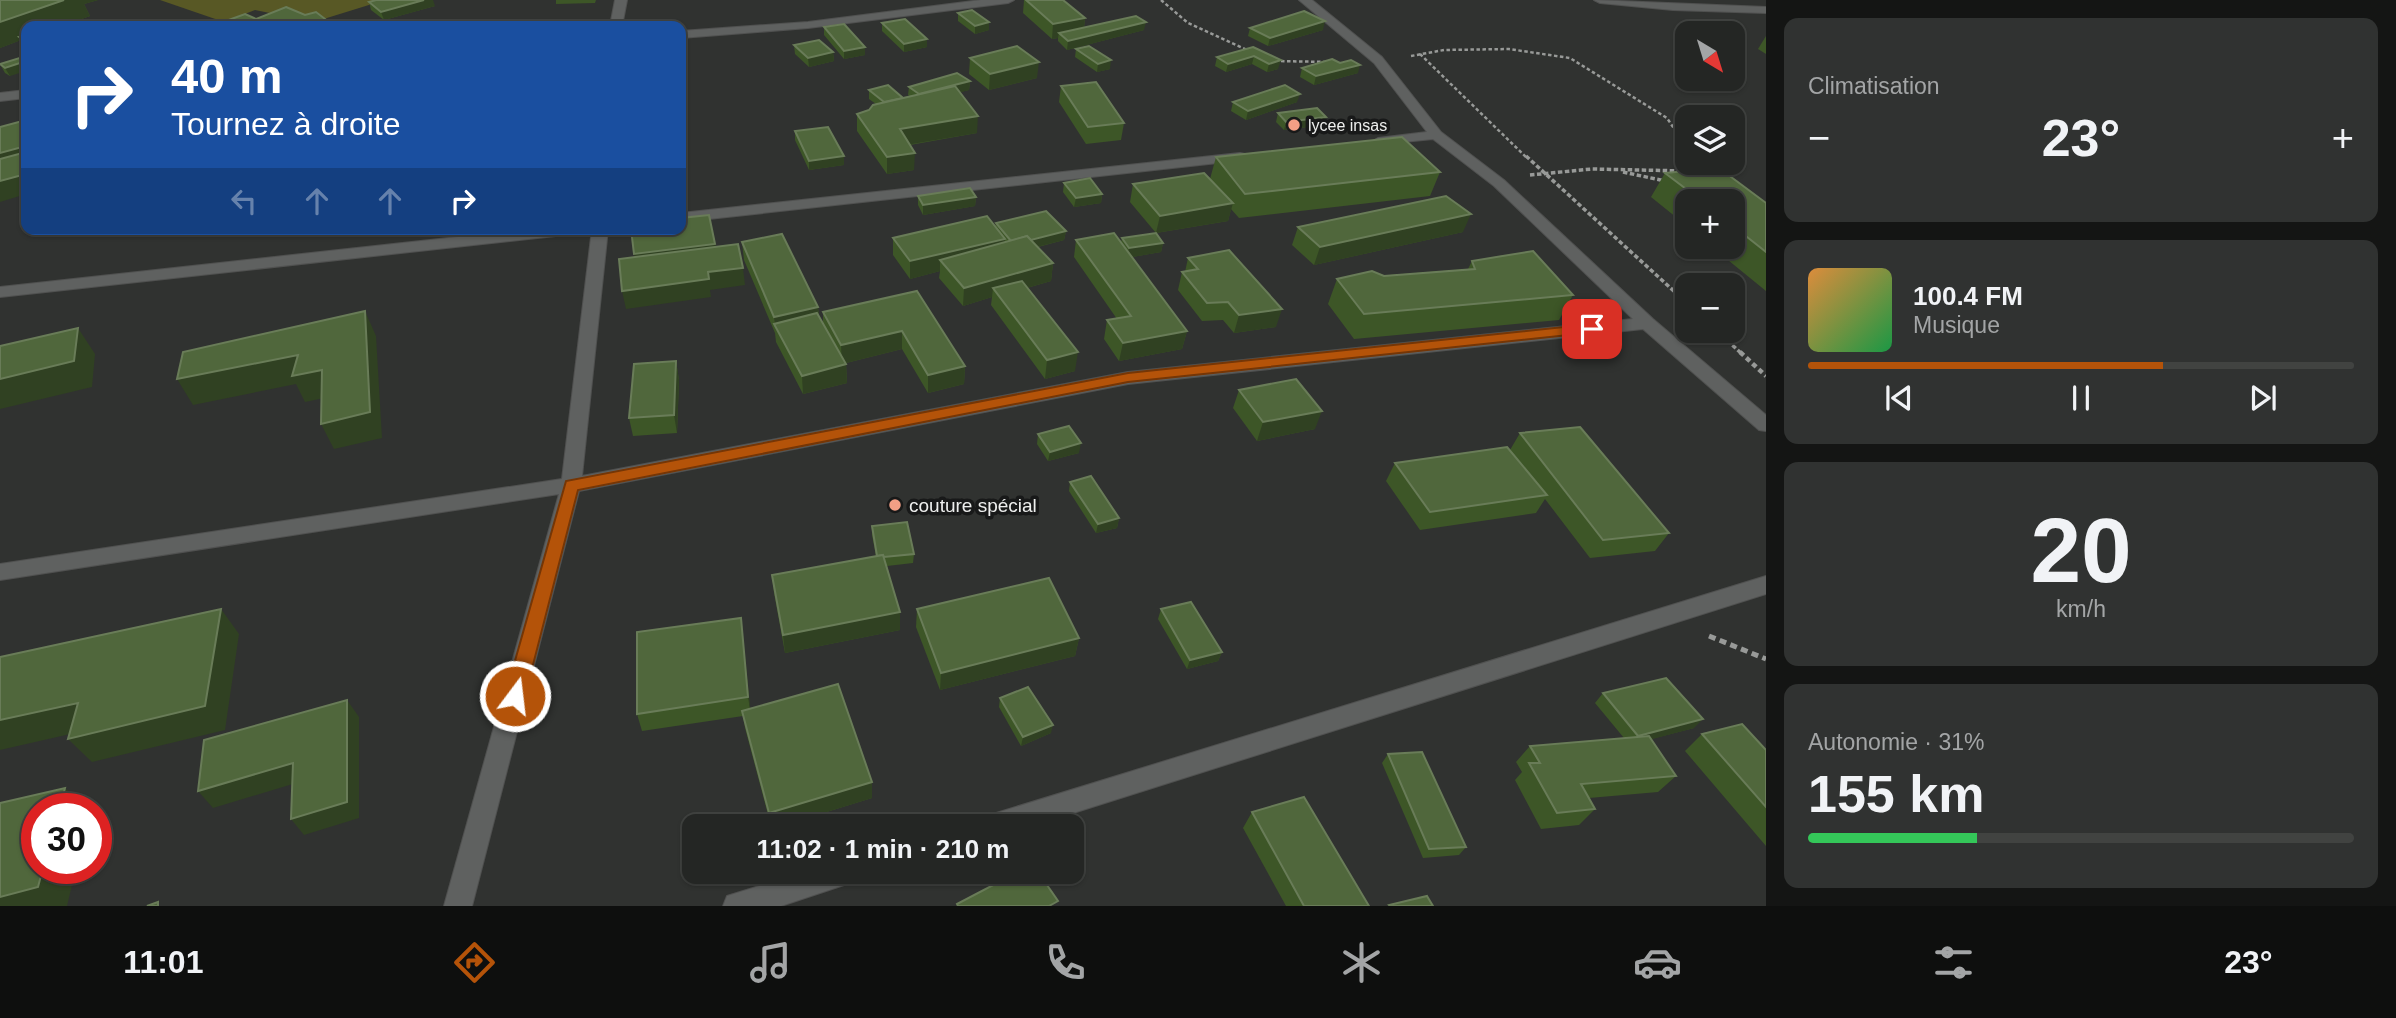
<!DOCTYPE html>
<html lang="fr">
<meta charset="utf-8">
<style>
:root{--surface:#242624;--page:#303231;--text:#f1f3f6;--muted:#a3a5a6;--line:#414341;--accent:#b45309}
body{margin:0;font-family:Arial,sans-serif;background:var(--page);color:var(--text);height:100vh;display:flex;flex-direction:column;font-size:26px;white-space:nowrap}
*{box-sizing:border-box;margin:0}
p{font-size:23px;color:var(--muted)}
.icon{flex:none;width:38px;height:38px;fill:none;stroke:currentColor;stroke-width:2;stroke-linecap:round;stroke-linejoin:round}
.map{position:relative;flex:1;overflow:hidden}
.details{display:flex;flex-direction:column;gap:18px;padding:18px;background:#141514;width:630px}
.details>*{flex:none}
.hud{position:absolute;left:21px;top:21px;width:665px;height:214px;border-radius:14px;box-shadow:0 2px 5px #0004,0 0 0 2px var(--line);background:#1a4fa0;color:#fff;overflow:hidden}
.needle{width:46px;rotate:142deg}
.fabs{position:absolute;left:1675px;top:21px;display:grid;gap:14px}
.fabs a{display:grid;place-items:center;width:70px;height:70px;border-radius:14px;background:var(--surface);box-shadow:0 2px 5px #0004,0 0 0 2px var(--line);font-size:35px}
.speed{position:absolute;left:21px;top:793px;display:flex;gap:14px;font-size:35px;font-weight:700;text-align:center}
.speed>*{display:grid;place-content:center;width:91px;height:91px;border-radius:50%;background:var(--surface);box-shadow:0 2px 5px #0004,0 0 0 2px var(--line);line-height:1}
.speed .limit{border:10px solid #d22;background:#fff;color:#111}
.pin{position:absolute;display:grid;place-items:center;width:60px;height:60px;color:#fff;margin:-30px;border-radius:14px;box-shadow:0 4px 10px #0006}
.me{position:absolute;width:77px;margin:-38px;rotate:15deg;stroke-linejoin:round;filter:drop-shadow(0 0 5px #0008)}
.turn{display:flex;align-items:center;gap:24px;height:147px;padding:0 35px;font-size:32px}
.turn .icon{width:91px;height:91px;stroke-width:2.5}
.turn b{display:block;font-size:49px;line-height:60px}
.lanes{display:flex;align-items:center;height:66px;padding:0 35px;background:#0003;justify-content:center;gap:35px;direction:ltr}
.lanes .off{opacity:.35}
.big{font-size:52px;font-weight:700;line-height:1.1}
.details .card{flex:1;display:flex;flex-direction:column;justify-content:center;gap:10px;min-width:0;padding:0 24px;border-radius:14px;background:var(--page)}
.details .dial{align-items:center;gap:0}
.dial b{font-size:91px;line-height:1}
.song{display:flex;align-items:center;gap:21px}
.cover{width:84px;height:84px;border-radius:10px;background:linear-gradient(135deg,hsl(30 70% 55%),hsl(140 70% 35%))}
.played{height:7px;border-radius:4px;background:linear-gradient(90deg,var(--accent) 65%,var(--line) 65%)}
.keys{display:flex;justify-content:space-around;direction:ltr}
.heat{display:flex;justify-content:space-between;align-items:center;font-size:38px;direction:ltr}
.charge{height:10px;border-radius:5px;background:linear-gradient(90deg,#34c759 31%,var(--line) 0)}
.trip{position:absolute;left:682px;top:814px;width:402px;height:70px;border-radius:14px;background:var(--surface);box-shadow:0 2px 5px #0004,0 0 0 2px var(--line);font-weight:700;line-height:70px;text-align:center}
.menu{display:flex;height:112px;justify-content:space-around;align-items:center;background:#0e0f0e;color:var(--muted)}
.menu .icon{width:49px;height:49px}
.menu .current{color:var(--accent)}
.menu b{font-size:32px;color:var(--text)}
main{display:flex;flex:1;min-height:0}
.map>svg:first-child{display:block}
</style>
<main>
<div class="map">
<svg width="1766" height="906" viewBox="0 0 1766 906">
<rect width="100%" height="100%" fill="#303230"/>
<!-- green -->
<path fill="#585825" d="M160,0H385L314,22L255,10L224,22Z"/>
<g fill="none" stroke-linecap="round" stroke-linejoin="round">
<!-- service casing -->
<g stroke="#505150" stroke-width="2">
<path id="service" d="M1594,0L1766,7V13L1673,10L1600,3Z"/>
</g>
<!-- minor casing -->
<g stroke="#505150" stroke-width="2">
<g id="minor">
<path d="M615,0H627L622,26H610Z"/>
<path d="M981,0H1014L1008,3L808,28L681,38V31L808,22Z"/>
<path d="M1299,0H1312L1382,57L1441,132L1504,180L1653,319L1766,415V431L1759,430L1643,329L1128,384L579,491L472,906H444L559,494L0,580V564L562,479L592,229H608L582,476L1128,372L1633,319L1494,186L1433,139L1373,145L1371,142L1378,138L1427,132L1374,63Z"/>
<path d="M26,90V98L0,101V93Z"/>
<path d="M1240,153L1245,154V160L681,222V213Z"/>
<path d="M530,229H581L574,234L0,297V287Z"/>
<path d="M1766,576V594L1032,826H980L984,817L993,814Z"/>
<path d="M805,872H860L856,881L781,906H723L727,896Z"/>
</g>
</g>
<!-- path-far3 -->
<g stroke="#989a98" stroke-width="2.5" stroke-dasharray="3.5 2.5" stroke-linecap="butt">
<path d="M1161,0L1188,23L1247,50"/>
<path d="M1420,54L1527,158"/>
<path d="M1411,56L1444,50L1509,49L1570,58L1667,118L1687,148"/>
<path d="M1275,61L1329,62"/>
</g>
<!-- path-far2 -->
<g stroke="#989a98" stroke-width="3.5" stroke-dasharray="4.5 2.5" stroke-linecap="butt">
<path d="M1526,156L1687,303"/>
<path d="M1695,163L1698,173"/>
<path d="M1623,172L1665,181"/>
<path d="M1530,175L1592,169L1686,171"/>
<path d="M1717,331L1742,354"/>
</g>
<!-- path-far1 -->
<path stroke="#989a98" stroke-width="4.5" stroke-dasharray="5 3.5" stroke-linecap="butt" d="M1740,352L1766,376"/>
<!-- path -->
<path stroke="#989a98" stroke-width="5" stroke-dasharray="7 4.5" stroke-linecap="butt" d="M1709,636L1766,659"/>
<!-- service -->
<use href="#service" fill="#5f6160" fill-rule="evenodd"/>
<!-- minor -->
<use href="#minor" fill="#5f6160" fill-rule="evenodd"/>
</g>
<!-- wall -->
<g fill="#3d5627">
<path d="M0,0H98L84,4L90,16L62,26H26V47L21,40L0,48Z"/>
<path d="M556,0H596L595,3L556,4Z"/>
<path d="M1024,0H1063L1085,18L1084,28L1144,30L1067,50L1058,41V38L1052,39L1023,13Z"/>
<path d="M369,2L435,6L384,20L371,10Z"/>
<path d="M958,13L989,30L975,34L958,21Z"/>
<path d="M882,23L927,47L904,52L882,31Z"/>
<path d="M824,27L865,47V55L844,59L824,35Z"/>
<path d="M1250,28L1323,30L1268,46L1248,36Z"/>
<path d="M1766,36V54L1758,49Z"/>
<path d="M794,45L833,52L834,61L809,67L795,54Z"/>
<path d="M1253,47L1278,69L1267,72L1252,64L1226,72L1215,66L1217,57Z"/>
<path d="M1076,49L1110,69L1097,72L1075,57Z"/>
<path d="M26,56L10,76L5,73L0,64Z"/>
<path d="M970,58L1037,78L989,90L969,74Z"/>
<path d="M1302,68L1358,73L1314,85L1300,77Z"/>
<path d="M970,81L969,90L960,92L977,133L910,145L914,170L887,174L857,131V114L869,110L876,104L869,99V90L903,98L910,96L908,95L909,87Z"/>
<path d="M1061,86L1124,123L1121,140L1086,144L1059,102Z"/>
<path d="M1233,102H1297L1246,120L1231,111Z"/>
<path d="M1278,113L1323,125L1284,130L1276,122Z"/>
<path d="M795,131L844,165L809,170L795,140Z"/>
<path d="M1216,157L1440,172L1430,196L1239,218L1231,209L1228,221L1156,233L1130,202L1133,184L1210,179Z"/>
<path d="M1665,173L1766,203V291L1712,247H1732V201H1687V226L1651,197Z"/>
<path d="M1064,183L1102,194L1101,203L1074,207L1063,192Z"/>
<path d="M918,196L976,197L975,206L923,215L918,205Z"/>
<path d="M996,223L1066,231L1064,240L1038,247L1053,263L1051,281L1027,288L1075,371L1045,379L991,305L992,297L963,306L939,278L940,271L910,279L893,255V238L995,227Z"/>
<path d="M1298,227L1463,232L1314,265L1292,245Z"/>
<path d="M1122,238L1163,243L1161,252L1132,257L1187,331L1182,349L1119,361L1104,339L1107,320L1117,319L1074,257L1076,240L1121,242Z"/>
<path d="M742,242L818,307L819,316L823,324V312L917,291L965,366L964,384L928,393L902,349L846,363L847,383L803,394L776,342L775,333L744,260Z"/>
<path d="M1188,258L1276,327L1234,333L1223,320L1202,321L1178,290L1182,272H1185Z"/>
<path d="M1472,261L1573,295L1559,320L1354,339L1328,304L1337,279L1468,269Z"/>
<path d="M676,361L679,380L677,433L633,436L629,418Z"/>
<path d="M1239,390L1315,429L1257,441L1233,408Z"/>
<path d="M1520,433L1669,533L1655,551L1590,558L1545,499L1536,513L1420,530L1386,481L1395,463L1510,450Z"/>
<path d="M1038,434L1079,453L1048,461L1037,444Z"/>
<path d="M1070,482L1119,518L1117,528L1096,533L1069,491Z"/>
<path d="M872,526L914,554L913,563L887,566L900,612V630L785,653L774,593L772,575L876,556L872,535Z"/>
<path d="M917,609L1079,638L1075,656L940,690L916,627Z"/>
<path d="M1161,609L1222,652L1218,661L1187,669L1158,619Z"/>
<path d="M741,618L750,709L872,798L781,826H771L745,728L743,716L642,731L637,714Z"/>
<path d="M1603,693L1694,728L1651,739L1676,776L1658,792L1589,798L1595,809L1579,825L1541,829L1515,780L1522,772L1516,762L1530,746L1624,738L1595,703Z"/>
<path d="M1000,698L1051,733L1021,746L999,707Z"/>
<path d="M1702,734L1766,750V846L1685,751Z"/>
<path d="M1388,754L1466,847L1459,855L1423,858L1382,763Z"/>
<path d="M1252,812L1369,906H1286L1243,828Z"/>
</g>
<!-- shaded-wall -->
<g fill="#304122">
<path d="M64,0H98L84,4L90,16L62,26H26V39L19,37L21,40L0,48V22Z"/>
<path d="M424,0H433L435,6L384,20L381,12Z"/>
<path d="M1085,18L1083,34L1059,33L1058,38L1052,39L1053,24Z"/>
<path d="M1325,21L1323,30L1268,46L1270,38Z"/>
<path d="M263,22L265,26H253Z"/>
<path d="M329,22L330,26H316Z"/>
<path d="M989,22V30L975,34V26Z"/>
<path d="M1146,22L1144,30L1067,50L1068,41Z"/>
<path d="M927,39V47L904,52V44Z"/>
<path d="M865,47V55L844,59V51Z"/>
<path d="M833,52L834,61L809,67L808,58Z"/>
<path d="M1254,56L1252,64L1226,72L1228,64Z"/>
<path d="M1111,60L1110,69L1097,72L1098,64Z"/>
<path d="M1281,60L1278,69L1267,72L1269,64Z"/>
<path d="M26,61V71L10,76L5,68Z"/>
<path d="M1039,62L1037,78L989,90L990,74Z"/>
<path d="M1360,65L1358,73L1314,85L1316,76Z"/>
<path d="M970,81L969,90L920,104L921,95Z"/>
<path d="M1300,94L1297,102L1246,120L1248,111Z"/>
<path d="M978,116L977,133L900,146V129Z"/>
<path d="M1326,117L1323,125L1284,130L1286,122Z"/>
<path d="M26,146V166L0,173V153Z"/>
<path d="M915,153L914,170L887,174V157Z"/>
<path d="M844,156V165L809,170V161Z"/>
<path d="M26,174V194L0,202V181Z"/>
<path d="M1102,194L1101,203L1074,207L1076,198Z"/>
<path d="M976,197L975,206L923,215V205Z"/>
<path d="M1233,203L1228,221L1156,233L1160,216Z"/>
<path d="M1471,214L1463,232L1314,265L1320,247Z"/>
<path d="M1066,231L1064,240L1013,253L1014,244Z"/>
<path d="M1005,239L1003,256L940,260V271L910,279V261Z"/>
<path d="M1163,243L1161,252L1127,258L1129,248Z"/>
<path d="M715,244L718,261L638,272L634,254Z"/>
<path d="M1053,263L1051,281L999,296L993,288L992,297L963,306L964,288Z"/>
<path d="M743,268L745,285L710,290L711,297L626,309L622,291L708,272Z"/>
<path d="M818,307L819,326L775,325L774,317Z"/>
<path d="M1282,309L1276,327L1234,333L1239,315Z"/>
<path d="M365,311L376,336L382,438L334,449L321,424Z"/>
<path d="M78,328L95,354L92,387L0,409V379Z"/>
<path d="M902,331V349L842,364L841,345Z"/>
<path d="M1187,331L1182,349L1119,361L1123,343Z"/>
<path d="M1078,352L1075,371L1045,379L1047,360Z"/>
<path d="M298,355L322,370L334,396L305,402L296,384L193,405L177,379Z"/>
<path d="M676,361L679,380L677,433L674,415Z"/>
<path d="M846,364L847,383L803,394L802,376Z"/>
<path d="M965,366L964,384L928,393V375Z"/>
<path d="M1322,411L1315,429L1257,441L1263,422Z"/>
<path d="M1081,443L1079,453L1048,461L1050,452Z"/>
<path d="M1119,518L1117,528L1096,533L1098,524Z"/>
<path d="M221,609L239,634L225,730L92,762L68,739Z"/>
<path d="M900,612V630L785,653L783,635Z"/>
<path d="M741,618L743,636L751,715L748,697Z"/>
<path d="M1079,638L1075,656L940,690L941,673Z"/>
<path d="M1222,652L1218,661L1187,669L1190,660Z"/>
<path d="M347,700L359,717V818L304,835L291,819Z"/>
<path d="M78,703L101,727L0,750V720Z"/>
<path d="M1703,719L1694,728L1630,745L1638,736Z"/>
<path d="M1053,725L1051,733L1021,746L1023,737Z"/>
<path d="M293,763L306,780L213,808L198,791Z"/>
<path d="M872,782V798L781,826H771L769,813Z"/>
<path d="M65,788L88,808H60Z"/>
<path d="M43,868H76L67,906H0V897Z"/>
</g>
<!-- building -->
<g fill="#50673c" stroke="#697c58" stroke-width="2">
<path d="M0,0H64L0,22Z"/>
<path d="M376,0H424L381,12L369,2Z"/>
<path d="M1026,0H1063L1085,18L1053,24Z"/>
<path d="M286,7L305,15L316,12L329,22L316,26H265L263,22L256,19Z"/>
<path d="M972,10L989,22L975,26L958,13Z"/>
<path d="M1304,11L1325,21L1270,38L1250,28Z"/>
<path d="M245,14L263,22L253,26H212Z"/>
<path d="M1136,16L1146,22L1068,41L1059,33Z"/>
<path d="M905,19L927,39L904,44L882,23Z"/>
<path d="M844,24L865,47L844,51L824,27Z"/>
<path d="M26,35V42L19,37Z"/>
<path d="M819,40L833,52L808,58L794,45Z"/>
<path d="M1017,46L1039,62L990,74L970,58Z"/>
<path d="M1089,46L1111,60L1098,64L1076,49Z"/>
<path d="M1253,47L1281,60L1269,64L1254,56L1228,64L1217,57Z"/>
<path d="M26,56V61L5,68L0,64Z"/>
<path d="M1332,59L1340,63L1351,60L1360,65L1316,76L1302,68Z"/>
<path d="M957,73L970,81L919,94L909,87Z"/>
<path d="M1096,82L1124,123L1088,127L1061,86Z"/>
<path d="M888,85L903,98L884,102L869,90Z"/>
<path d="M1285,85L1300,94L1248,111L1233,102Z"/>
<path d="M955,86L978,116L900,129L915,153L887,157L857,114L869,110L873,105Z"/>
<path d="M1317,108L1326,117L1286,122L1278,113Z"/>
<path d="M26,120V146L0,153V127Z"/>
<path d="M828,127L844,156L809,161L795,131Z"/>
<path d="M1402,137L1440,172L1245,194L1216,157Z"/>
<path d="M26,152V174L0,181V159Z"/>
<path d="M1719,168L1766,203V252L1732,225V201H1702L1665,173Z"/>
<path d="M1204,173L1233,203L1160,216L1133,184Z"/>
<path d="M1090,178L1102,194L1076,198L1064,183Z"/>
<path d="M970,188L976,197L923,205L918,196Z"/>
<path d="M1446,196L1471,214L1320,247L1298,227Z"/>
<path d="M1046,211L1066,231L1031,240L1027,236L1011,241L996,223Z"/>
<path d="M709,215L715,244L634,254L631,229H681V218Z"/>
<path d="M987,216L1005,239L910,261L893,238Z"/>
<path d="M1114,233L1187,331L1123,343L1107,320L1131,316L1076,240Z"/>
<path d="M1156,233L1163,243L1129,248L1122,238Z"/>
<path d="M782,234L818,307L774,317L742,242Z"/>
<path d="M1027,236L1053,263L964,288L940,260Z"/>
<path d="M738,244L743,268L708,272L709,279L622,291L619,259Z"/>
<path d="M1229,250L1282,309L1239,315L1228,302L1207,303L1182,272L1198,269L1188,258Z"/>
<path d="M1533,251L1573,295L1364,314L1337,279L1372,271L1384,276L1475,269L1472,261Z"/>
<path d="M1022,281L1078,352L1047,360L993,288Z"/>
<path d="M917,291L965,366L928,375L902,331L841,345L823,312Z"/>
<path d="M365,311L370,412L321,424L322,370L292,376L298,355L177,379L183,352Z"/>
<path d="M817,313L846,364L802,376L774,324Z"/>
<path d="M78,328L74,361L0,379V346Z"/>
<path d="M676,361L674,415L629,418L634,364Z"/>
<path d="M1296,379L1322,411L1263,422L1239,390Z"/>
<path d="M1069,426L1081,443L1050,452L1038,434Z"/>
<path d="M1580,427L1669,533L1603,540L1520,433Z"/>
<path d="M1507,447L1547,495L1430,512L1395,463Z"/>
<path d="M1091,476L1119,518L1098,524L1070,482Z"/>
<path d="M907,522L914,554L884,557L883,555L877,556L872,526Z"/>
<path d="M883,555L900,612L783,635L772,575Z"/>
<path d="M1049,578L1079,638L941,673L917,609Z"/>
<path d="M1191,602L1222,652L1190,660L1161,609Z"/>
<path d="M221,609L205,706L68,739L78,703L0,720V657Z"/>
<path d="M741,618L748,697L637,714V632Z"/>
<path d="M1666,678L1703,719L1638,736L1603,693Z"/>
<path d="M838,684L872,782L769,813L742,711Z"/>
<path d="M1028,687L1053,725L1023,737L1000,698Z"/>
<path d="M347,700V802L291,819L293,763L198,791L204,740Z"/>
<path d="M1742,724L1766,750V807L1702,734Z"/>
<path d="M1649,736L1676,776L1581,784L1595,809L1557,813L1529,763H1540L1530,746Z"/>
<path d="M1422,752L1466,847L1429,849L1388,754Z"/>
<path d="M65,788L60,808H37V868H43L38,887L0,897V803Z"/>
<path d="M1304,797L1369,906H1304L1252,812Z"/>
<path d="M1018,872H1038L1058,901L1049,906H958L957,904Z"/>
<path d="M1427,896L1433,906H1390L1389,905Z"/>
<path d="M158,902V906H147Z"/>
</g>
<!-- route -->
<path fill="#b45309" stroke="#753606" stroke-width="2" d="M1592,324L1599,329L1597,332L1128,382L578,490L525,696L522,702L515,704L508,702L505,696L566,481L1128,373Z"/>
<!-- markers -->
<g fill="#f39f85" stroke="#181919" stroke-width="2.5">
<circle cx="1294" cy="125" r="7"/>
<circle cx="895" cy="505" r="7"/>
</g>
<g text-anchor="middle" dominant-baseline="central" stroke-width="7" stroke-linejoin="round" paint-order="stroke">
<!-- far-poi labels -->
<g font-size="16" fill="#eeefee" stroke="#181919" text-anchor="start">
<text x="1308" y="125">lycee insas</text>
</g>
<!-- poi labels -->
<g font-size="19" fill="#eeefee" stroke="#181919" text-anchor="start">
<text x="909" y="505">couture spécial</text>
</g>
</g>
</svg>
<div class="fabs">
<a><svg class="needle" viewBox="-14 -14 28 28"><path d="M0-13l5 13h-10z" fill="#e53935"/><path d="M0 13l5-13h-10z" fill="#a3a5a6"/></svg></a>
<a><svg class="icon" aria-label="layers" viewBox="0 0 24 24"><path d="M12 4l9 5-9 5-9-5zM3 14l9 5 9-5"/></svg></a>
<a>+</a>
<a>−</a>
</div>
<div class="speed"><div class="limit">30</div></div>
<div class="pin" style="left:1592px;top:329px;background:#d93025"><svg class="icon" aria-label="arrive" viewBox="0 0 24 24"><path d="M6 21V4h12l-3 4 3 4H6"/></svg></div>
<svg class="me" style="left:515px;top:696px" viewBox="-20 -20 40 40"><circle r="17" fill="#b45309" stroke="#fff" stroke-width="3"/><path d="M0-11L8 9 0 5-8 9z" fill="#fff"/></svg>
<div class="trip">11:02 · 1 min · 210 m</div>
<div class="hud">
<div class="turn"><svg class="icon" aria-label="right" viewBox="0 0 24 24"><path d="M7 20v-9h11M14 6l5 5-5 5"/></svg><div><b>40 m</b>Tournez à droite</div></div>
<div class="lanes"><svg class="icon off" aria-label="left" viewBox="0 0 24 24"><path d="M17 20v-9H6M10 6l-5 5 5 5"/></svg><svg class="icon off" aria-label="ahead" viewBox="0 0 24 24"><path d="M12 20V5M6 11l6-6 6 6"/></svg><svg class="icon off" aria-label="ahead" viewBox="0 0 24 24"><path d="M12 20V5M6 11l6-6 6 6"/></svg><svg class="icon" aria-label="right" viewBox="0 0 24 24"><path d="M7 20v-9h11M14 6l5 5-5 5"/></svg></div>
</div>
</div>
<section class="details">
<div class="card"><p>Climatisation</p>
<div class="heat"><a>−</a><b class="big">23°</b><a>+</a></div>
</div>
<div class="card">
<div class="song"><i class="cover"></i><div><b>100.4 FM</b><p>Musique</p></div></div>
<div class="played"></div>
<div class="keys"><svg class="icon" aria-label="previous" viewBox="0 0 24 24"><path d="M18 5L8 12l10 7zM5 5v14"/></svg><svg class="icon" aria-label="pause" viewBox="0 0 24 24"><path d="M8 5v14M16 5v14"/></svg><svg class="icon" aria-label="next" viewBox="0 0 24 24"><path d="M6 5l10 7-10 7zM19 5v14"/></svg></div>
</div>
<div class="card dial"><b>20</b><p>km/h</p></div>
<div class="card"><p>Autonomie · 31%</p><b class="big">155 km</b><div class="charge"></div></div>
</section>
</main>
<nav class="menu">
<b>11:01</b>
<svg class="icon current" aria-label="directions" viewBox="0 0 24 24"><path d="M12 3l9 9-9 9-9-9zM9 14v-3h6M13 9l2 2-2 2"/></svg>
<svg class="icon" aria-label="music" viewBox="0 0 24 24"><path d="M9 18V5l10-2v13"/><circle cx="6" cy="18" r="3"/><circle cx="16" cy="16" r="3"/></svg>
<svg class="icon" aria-label="phone" viewBox="0 0 24 24"><path d="M5 4h4l2 5-3 2q2 4 5 5l2-3 5 2v4C11 20 4 13 5 4z"/></svg>
<svg class="icon" aria-label="climate" viewBox="0 0 24 24"><path d="M12 3v18M4 7l16 10M4 17L20 7"/></svg>
<svg class="icon" aria-label="car" viewBox="0 0 24 24"><path d="M5 17H2v-5l4-1 3-4h7l3 4 3 1v5h-3M9 17h6M6 11h13"/><circle cx="7" cy="17" r="2"/><circle cx="17" cy="17" r="2"/></svg>
<svg class="icon" aria-label="filters" viewBox="0 0 24 24"><path d="M4 7h16M4 17h16"/><circle cx="9" cy="7" r="2"/><circle cx="15" cy="17" r="2"/></svg>
<b>23°</b>
</nav>
